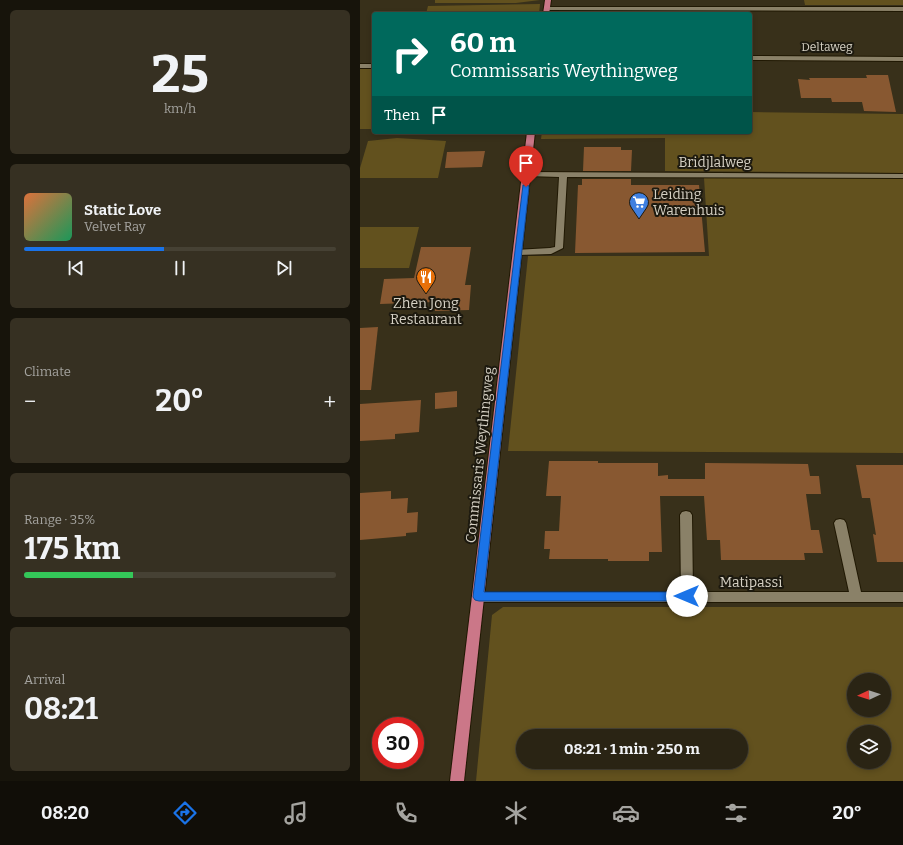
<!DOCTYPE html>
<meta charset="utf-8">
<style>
:root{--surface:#2a2414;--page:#363022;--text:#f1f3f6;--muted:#a5a4a0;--line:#464134;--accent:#1a73e8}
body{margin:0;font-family:Bitter,serif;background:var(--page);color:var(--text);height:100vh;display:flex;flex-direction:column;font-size:15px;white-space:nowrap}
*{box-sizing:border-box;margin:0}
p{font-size:13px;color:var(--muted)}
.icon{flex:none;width:22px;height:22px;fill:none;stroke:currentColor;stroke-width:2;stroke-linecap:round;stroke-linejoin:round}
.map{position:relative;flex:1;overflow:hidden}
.side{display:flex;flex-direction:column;gap:10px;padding:10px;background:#17140b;width:360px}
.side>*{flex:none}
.top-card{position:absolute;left:12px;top:12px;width:380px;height:122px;border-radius:4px;box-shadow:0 2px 6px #0003,0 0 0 1px var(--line);background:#00695c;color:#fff;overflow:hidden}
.needle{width:26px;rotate:266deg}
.buttons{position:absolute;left:487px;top:673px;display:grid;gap:8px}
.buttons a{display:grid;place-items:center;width:44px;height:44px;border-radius:50%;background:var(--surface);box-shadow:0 2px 6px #0003,0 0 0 1px var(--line);font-size:20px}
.speed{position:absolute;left:12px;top:717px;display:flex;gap:8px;font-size:20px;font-weight:700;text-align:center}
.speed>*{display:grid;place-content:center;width:52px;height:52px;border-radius:50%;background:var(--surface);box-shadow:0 2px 6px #0003,0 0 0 1px var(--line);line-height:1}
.speed .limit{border:6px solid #d22;background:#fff;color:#111}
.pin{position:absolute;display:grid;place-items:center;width:34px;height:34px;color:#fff;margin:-41px -17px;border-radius:50% 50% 50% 0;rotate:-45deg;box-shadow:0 0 4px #0007}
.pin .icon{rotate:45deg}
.me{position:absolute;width:44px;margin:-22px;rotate:270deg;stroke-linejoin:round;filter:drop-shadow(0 0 3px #0008)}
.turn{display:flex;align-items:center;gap:14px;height:84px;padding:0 12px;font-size:18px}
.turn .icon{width:52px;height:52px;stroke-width:2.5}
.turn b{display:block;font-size:28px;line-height:34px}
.then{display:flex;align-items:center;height:38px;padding:0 12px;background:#0003;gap:8px;font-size:15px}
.big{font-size:30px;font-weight:700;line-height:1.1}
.side .card{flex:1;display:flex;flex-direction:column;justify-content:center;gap:6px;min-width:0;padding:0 14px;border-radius:6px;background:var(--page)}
.side .dial{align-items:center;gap:0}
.dial b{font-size:52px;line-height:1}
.song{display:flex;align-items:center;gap:12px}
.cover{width:48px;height:48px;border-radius:6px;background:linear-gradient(135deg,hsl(20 70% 55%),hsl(150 70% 35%))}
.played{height:4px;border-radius:2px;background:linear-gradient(90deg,var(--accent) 45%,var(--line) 45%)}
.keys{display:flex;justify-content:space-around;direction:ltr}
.heat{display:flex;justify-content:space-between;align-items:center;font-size:22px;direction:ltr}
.charge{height:6px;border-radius:3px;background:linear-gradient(90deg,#34c759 35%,var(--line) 0)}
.trip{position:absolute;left:156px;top:729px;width:232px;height:40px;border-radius:20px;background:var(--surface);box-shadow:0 2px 6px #0003,0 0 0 1px var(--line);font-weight:700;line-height:40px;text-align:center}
.menu{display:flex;height:64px;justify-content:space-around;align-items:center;background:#110e08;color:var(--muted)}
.menu .icon{width:28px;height:28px}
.menu .on{color:var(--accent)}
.menu b{font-size:18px;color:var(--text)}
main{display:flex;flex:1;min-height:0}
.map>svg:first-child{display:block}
</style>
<main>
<section class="side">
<div class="card dial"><b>25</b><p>km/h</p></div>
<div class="card">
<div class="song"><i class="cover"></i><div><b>Static Love</b><p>Velvet Ray</p></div></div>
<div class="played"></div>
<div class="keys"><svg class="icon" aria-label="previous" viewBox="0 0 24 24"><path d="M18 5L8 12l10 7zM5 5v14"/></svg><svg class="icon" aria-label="pause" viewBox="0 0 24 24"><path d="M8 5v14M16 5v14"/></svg><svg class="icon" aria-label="next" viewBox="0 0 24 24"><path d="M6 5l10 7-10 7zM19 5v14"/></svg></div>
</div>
<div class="card"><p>Climate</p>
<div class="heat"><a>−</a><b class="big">20°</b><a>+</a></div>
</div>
<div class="card"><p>Range · 35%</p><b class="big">175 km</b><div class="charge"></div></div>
<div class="card"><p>Arrival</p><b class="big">08:21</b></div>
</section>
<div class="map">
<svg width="543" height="781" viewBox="0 0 543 781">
<rect width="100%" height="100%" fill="#38301a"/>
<!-- green -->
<g fill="#62511e" fill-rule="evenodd">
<path d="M75,0H180L156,3H75Z"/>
<path d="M444,0H543V5H445Z"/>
<path d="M180,4L179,14H66L68,6Z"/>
<rect x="0" y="68" width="14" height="61"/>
<path d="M390,112L543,114V173L305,171V138L181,139L182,132H390Z"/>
<path d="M37,138L86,141L78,178H0V168L8,141Z"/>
<path d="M344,178H543V453L148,451L168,256H349Z"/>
<path d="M0,227H59L49,268H0Z"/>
<path d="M143,607H543V781H116L132,615ZM494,680H524V710H494ZM494,732H524V762H494ZM163,736H381V762H163Z"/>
</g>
<!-- building -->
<g fill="#885831">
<path d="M506,75H528L536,112L504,111L502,102H472L471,98H441L438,79L450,80L449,78H507Z"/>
<path d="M224,147H261V150H272L271,171H223Z"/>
<path d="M125,151L122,167L85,168L87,152Z"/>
<path d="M222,179H271V185H339L345,252L215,253L218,185H222Z"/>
<path d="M61,247H111L105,285H111L109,310L75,311V302L20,304L24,279L54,278Z"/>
<path d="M18,327L11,390H0V328Z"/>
<path d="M97,391V407L75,409V393Z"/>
<path d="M61,400L59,432L35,434V439L0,441V404Z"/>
<path d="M189,461H238V463H298V476L308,475V479H345V463L448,464L450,476H459L461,494H446L451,530H459L463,553H444L445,560H361L360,540H347L344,496H300L302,552H289V561H248V559H189L190,549H184L185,531H199L201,496H186Z"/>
<path d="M496,465H543V562H517L513,534L516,535L510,498H502Z"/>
<path d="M31,491V499L48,498L47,513L58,512L57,532L46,533V536L0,540V493Z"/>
</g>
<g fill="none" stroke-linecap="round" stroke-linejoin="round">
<!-- minor casing -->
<g stroke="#201803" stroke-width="2">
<g id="minor">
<path d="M185,7H543V11L187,10L185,9Z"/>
<path d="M390,56L543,57V61L390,60Z"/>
<rect x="0" y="64" width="14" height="4"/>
<path d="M164,172L543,174V178L207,177L203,248L191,254L158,255L154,252L155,250L190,248L195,247L199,177L167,176H164Z"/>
<path d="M326,511L330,512L332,515L333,592H489L474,523L476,520L480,519L484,520L486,523L501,592H543V602H119L115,600L113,597L115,594L119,592H321L320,515L322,512Z"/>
</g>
</g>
<!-- major casing -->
<g stroke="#201803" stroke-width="2">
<g id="major">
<path d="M185,0H191L189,14H183Z"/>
<path d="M167,132H175L104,781H90Z"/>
</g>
</g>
<!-- minor -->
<use href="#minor" fill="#8a8168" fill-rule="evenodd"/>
<!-- major -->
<use href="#major" fill="#cb7788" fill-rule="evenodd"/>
</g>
<!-- route -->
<path fill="#1a73e8" stroke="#114b97" d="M163,185H168L169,187L124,592H327L331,593L333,596L331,600L327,601H119L115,600L113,597Z"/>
<!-- icons -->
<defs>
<g id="supermarket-pin" transform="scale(1)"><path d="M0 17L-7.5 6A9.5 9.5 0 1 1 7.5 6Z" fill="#3f7fe0" stroke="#1c190f"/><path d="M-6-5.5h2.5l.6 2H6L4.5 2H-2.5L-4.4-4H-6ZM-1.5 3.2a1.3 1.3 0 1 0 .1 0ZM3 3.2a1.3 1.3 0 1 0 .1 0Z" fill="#fff"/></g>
<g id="restaurant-pin" transform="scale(1)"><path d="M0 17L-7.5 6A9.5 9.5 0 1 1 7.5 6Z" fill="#e8710a" stroke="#1c190f"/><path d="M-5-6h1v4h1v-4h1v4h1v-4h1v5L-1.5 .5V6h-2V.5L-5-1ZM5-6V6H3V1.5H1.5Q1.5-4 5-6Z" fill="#fff"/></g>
</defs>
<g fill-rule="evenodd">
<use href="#supermarket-pin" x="279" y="202"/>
<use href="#restaurant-pin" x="66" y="277"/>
</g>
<g text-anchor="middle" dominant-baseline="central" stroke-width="4" stroke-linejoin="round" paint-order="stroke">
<!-- far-street labels -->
<g font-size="12" fill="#d6d1c4" stroke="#1c190f">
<text x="467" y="47">Deltaweg</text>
</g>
<!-- street labels -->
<g font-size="14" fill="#d6d1c4" stroke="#1c190f">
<text x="355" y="162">Bridjlalweg</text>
<text transform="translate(120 455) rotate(-84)">Commissaris Weythingweg</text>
<text x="391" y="582">Matipassi</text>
</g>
<!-- poi labels -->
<g font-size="14" fill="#d6d1c4" stroke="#1c190f" text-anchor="start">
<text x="293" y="194">Leiding<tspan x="293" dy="16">Warenhuis</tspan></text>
<text x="66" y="303" text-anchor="middle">Zhen Jong<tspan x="66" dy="16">Restaurant</tspan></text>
</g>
</g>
</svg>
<div class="buttons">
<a><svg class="needle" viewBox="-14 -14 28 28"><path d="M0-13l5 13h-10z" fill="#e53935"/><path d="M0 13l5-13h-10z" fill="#a5a4a0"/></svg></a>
<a><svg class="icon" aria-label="layers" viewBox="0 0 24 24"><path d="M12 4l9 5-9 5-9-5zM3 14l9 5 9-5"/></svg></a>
</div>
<div class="speed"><div class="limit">30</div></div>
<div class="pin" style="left:166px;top:187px;background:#d93025"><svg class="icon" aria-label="arrive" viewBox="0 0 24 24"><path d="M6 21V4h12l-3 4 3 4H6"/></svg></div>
<svg class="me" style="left:327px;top:596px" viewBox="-20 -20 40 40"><circle r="19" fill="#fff"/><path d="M0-13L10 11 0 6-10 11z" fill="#1a73e8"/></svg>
<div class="trip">08:21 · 1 min · 250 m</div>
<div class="top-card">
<div class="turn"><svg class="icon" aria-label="right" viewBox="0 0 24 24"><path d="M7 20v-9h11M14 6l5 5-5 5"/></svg><div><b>60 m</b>Commissaris Weythingweg</div></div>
<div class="then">Then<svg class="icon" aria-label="arrive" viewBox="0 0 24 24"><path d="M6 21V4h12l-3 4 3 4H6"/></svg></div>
</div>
</div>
</main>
<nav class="menu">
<b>08:20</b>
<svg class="icon on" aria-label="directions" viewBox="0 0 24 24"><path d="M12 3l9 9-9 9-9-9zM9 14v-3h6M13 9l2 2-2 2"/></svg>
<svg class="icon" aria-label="music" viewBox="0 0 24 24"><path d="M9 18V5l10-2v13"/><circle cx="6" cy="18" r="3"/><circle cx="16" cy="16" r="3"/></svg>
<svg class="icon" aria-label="phone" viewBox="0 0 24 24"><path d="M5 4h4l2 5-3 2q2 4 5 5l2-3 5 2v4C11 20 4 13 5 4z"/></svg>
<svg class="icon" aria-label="climate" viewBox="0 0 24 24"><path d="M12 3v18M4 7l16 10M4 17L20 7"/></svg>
<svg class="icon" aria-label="car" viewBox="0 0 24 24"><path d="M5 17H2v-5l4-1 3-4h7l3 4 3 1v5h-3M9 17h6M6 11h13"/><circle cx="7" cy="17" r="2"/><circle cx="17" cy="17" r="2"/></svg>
<svg class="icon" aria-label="filters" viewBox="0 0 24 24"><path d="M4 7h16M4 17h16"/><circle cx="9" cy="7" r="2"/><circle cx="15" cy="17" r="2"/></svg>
<b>20°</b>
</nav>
